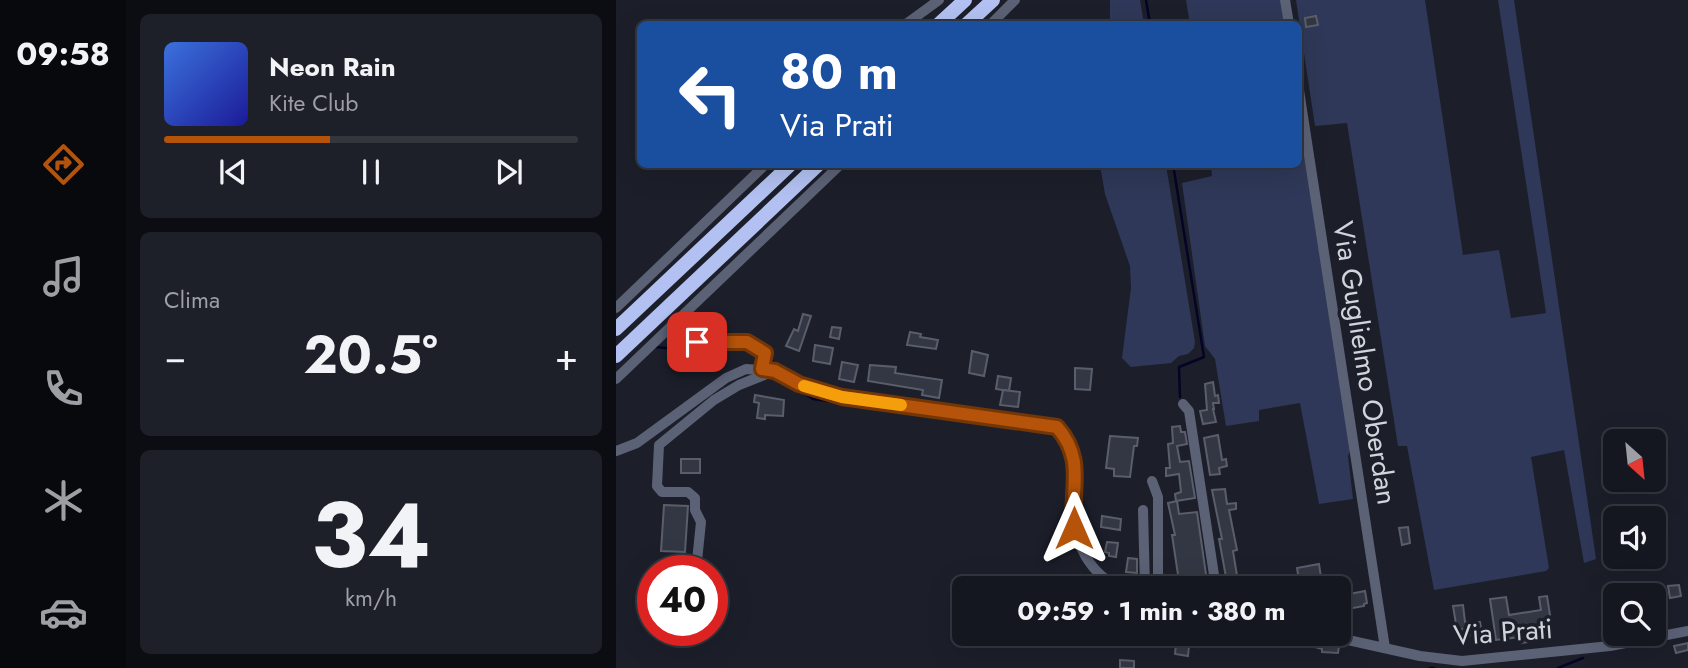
<!DOCTYPE html>
<html lang="it">
<meta charset="utf-8">
<style>
:root{--surface:#151720;--page:#1e2029;--text:#f1f3f6;--muted:#9d9fa5;--line:#34363e;--accent:#b45309}
body{margin:0;font-family:Jost,sans-serif;background:var(--page);color:var(--text);height:100vh;display:flex;flex-direction:column;font-size:26px;white-space:nowrap}
*{box-sizing:border-box;margin:0}
p{font-size:23px;color:var(--muted)}
.icon{flex:none;width:38px;height:38px;fill:none;stroke:currentColor;stroke-width:2;stroke-linecap:round;stroke-linejoin:round}
.map{position:relative;flex:1;overflow:hidden}
.panel{display:flex;flex-direction:column;gap:14px;padding:14px;background:#0c0d12;width:490px}
.panel>*{flex:none}
.hud{position:absolute;left:21px;top:21px;width:665px;height:147px;border-radius:10px;box-shadow:0 7px 28px #0002,0 0 0 2px var(--line);background:#1a4fa0;color:#fff;overflow:hidden}
.needle{width:46px;rotate:153deg}
.controls{position:absolute;left:987px;top:429px;display:grid;gap:14px}
.controls a{display:grid;place-items:center;width:63px;height:63px;border-radius:10px;background:var(--surface);box-shadow:0 7px 28px #0002,0 0 0 2px var(--line);font-size:35px}
.speed{position:absolute;left:21px;top:555px;display:flex;gap:14px;font-size:35px;font-weight:700;text-align:center}
.speed>*{display:grid;place-content:center;width:91px;height:91px;border-radius:50%;background:var(--surface);box-shadow:0 7px 28px #0002,0 0 0 2px var(--line);line-height:1}
.speed .limit{border:10px solid #d22;background:#fff;color:#111}
.pin{position:absolute;display:grid;place-items:center;width:60px;height:60px;color:#fff;margin:-30px;border-radius:14px;box-shadow:0 4px 10px #0006}
.me{position:absolute;width:77px;margin:-38px;rotate:0deg;stroke-linejoin:round;filter:drop-shadow(0 0 5px #0008)}
.turn{display:flex;align-items:center;gap:24px;height:147px;padding:0 28px;font-size:32px}
.turn .icon{width:91px;height:91px;stroke-width:2.5}
.turn b{display:block;font-size:49px;line-height:60px}
.big{font-size:52px;font-weight:700;line-height:1.1}
.panel .card{flex:1;display:flex;flex-direction:column;justify-content:center;gap:10px;min-width:0;padding:0 24px;border-radius:10px;background:var(--page)}
.panel .dial{align-items:center;gap:0}
.dial b{font-size:91px;line-height:1}
.song{display:flex;align-items:center;gap:21px}
.cover{width:84px;height:84px;border-radius:10px;background:linear-gradient(135deg,hsl(220 70% 55%),hsl(240 70% 35%))}
.played{height:7px;border-radius:4px;background:linear-gradient(90deg,var(--accent) 40%,var(--line) 40%)}
.keys{display:flex;justify-content:space-around;direction:ltr}
.heat{display:flex;justify-content:space-between;align-items:center;font-size:38px;direction:ltr}
.trip{position:absolute;left:336px;top:576px;width:399px;height:70px;border-radius:10px;background:var(--surface);box-shadow:0 7px 28px #0002,0 0 0 2px var(--line);font-weight:700;line-height:70px;text-align:center}
main{display:flex;flex:1;min-height:0}
.dock{display:flex;flex-direction:column;width:126px;justify-content:space-around;align-items:center;background:#08090d;color:var(--muted)}
.dock .icon{width:49px;height:49px}
.dock .selected{color:var(--accent)}
.dock b{font-size:32px;color:var(--text)}
.map>svg:first-child{display:block}
</style>
<main>
<nav class="dock">
<b>09:58</b>
<svg class="icon selected" aria-label="directions" viewBox="0 0 24 24"><path d="M12 3l9 9-9 9-9-9zM9 14v-3h6M13 9l2 2-2 2"/></svg>
<svg class="icon" aria-label="music" viewBox="0 0 24 24"><path d="M9 18V5l10-2v13"/><circle cx="6" cy="18" r="3"/><circle cx="16" cy="16" r="3"/></svg>
<svg class="icon" aria-label="phone" viewBox="0 0 24 24"><path d="M5 4h4l2 5-3 2q2 4 5 5l2-3 5 2v4C11 20 4 13 5 4z"/></svg>
<svg class="icon" aria-label="climate" viewBox="0 0 24 24"><path d="M12 3v18M4 7l16 10M4 17L20 7"/></svg>
<svg class="icon" aria-label="car" viewBox="0 0 24 24"><path d="M5 17H2v-5l4-1 3-4h7l3 4 3 1v5h-3M9 17h6M6 11h13"/><circle cx="7" cy="17" r="2"/><circle cx="17" cy="17" r="2"/></svg>
</nav>
<section class="panel">
<div class="card">
<div class="song"><i class="cover"></i><div><b>Neon Rain</b><p>Kite Club</p></div></div>
<div class="played"></div>
<div class="keys"><svg class="icon" aria-label="previous" viewBox="0 0 24 24"><path d="M18 5L8 12l10 7zM5 5v14"/></svg><svg class="icon" aria-label="pause" viewBox="0 0 24 24"><path d="M8 5v14M16 5v14"/></svg><svg class="icon" aria-label="next" viewBox="0 0 24 24"><path d="M6 5l10 7-10 7zM19 5v14"/></svg></div>
</div>
<div class="card"><p>Clima</p>
<div class="heat"><a>−</a><b class="big">20.5°</b><a>+</a></div>
</div>
<div class="card dial"><b>34</b><p>km/h</p></div>
</section>
<div class="map">
<svg width="1072" height="668" viewBox="0 0 1072 668">
<rect width="100%" height="100%" fill="#1c1f2a"/>
<!-- green -->
<g fill="#2f3858">
<path d="M494,0H524L528,24H494Z"/>
<path d="M570,0H666L670,24H574Z"/>
<path d="M680,0H809L847,255L883,250L895,318L930,313L882,0H898L980,559L968,563L948,450L915,457L933,568L930,571L818,590L791,446H782L731,123L699,126Z"/>
<path d="M683,104L736,446L732,456L737,499L703,504L684,403L643,410V421L610,426L599,359L589,346L566,183L596,176L595,165L682,164Z"/>
<path d="M484,165H550L579,342L578,348L572,354L563,356L555,363L515,367L506,358L515,288L514,266L489,194Z"/>
</g>
<g fill="none" stroke-linecap="round" stroke-linejoin="round">
<!-- stream -->
<g stroke="#040426" stroke-width="2.5">
<path d="M530,0L534,24"/>
<path d="M557,164L588,357L563,367L564,397"/>
<path d="M143,344L151,348L157,362"/>
<path d="M39,347L50,348L78,341"/>
<path d="M177,386L197,399L433,431"/>
<path d="M814,668H818"/>
<path d="M942,668L967,658"/>
</g>
</g>
<!-- building -->
<g fill="#333743" stroke="#5a5e6b" stroke-width="2">
<path d="M700,16L702,25L690,27L689,18Z"/>
<path d="M187,314L195,316L183,351L170,346L178,329L182,331Z"/>
<path d="M216,327L225,328L223,339L214,337Z"/>
<path d="M294,332L305,334L304,337L322,340L320,349L291,345Z"/>
<path d="M199,345L217,348L214,364L197,361Z"/>
<path d="M356,351L372,355L368,376L353,373Z"/>
<path d="M85,356H99V366H86Z"/>
<path d="M226,362L242,365L238,382L223,379Z"/>
<path d="M254,365L280,367L279,373L326,380L323,398L306,395L307,390L252,381Z"/>
<path d="M459,368L476,369L474,390L459,389Z"/>
<path d="M382,376L395,378L393,391L380,389Z"/>
<path d="M597,382L599,396L602,395L603,403H597L598,409H596H597L600,422L587,424L584,411L591,410L589,384Z"/>
<path d="M387,390L404,392L402,407L384,405Z"/>
<path d="M139,395L168,400L167,416L149,415V419L141,418L143,403L138,402Z"/>
<path d="M564,426L565,432H569L571,444L561,446L564,462L573,461L579,498L560,501L559,494L565,492L563,474L550,476V468H554L552,444L557,443L556,427Z"/>
<path d="M602,435L606,460L610,459L611,466L603,468L604,474L594,475L588,438Z"/>
<path d="M494,436L522,438L521,446H518L514,477L498,476V469L490,468Z"/>
<rect x="65" y="459" width="19" height="14"/>
<path d="M609,489L611,504L620,503V509L613,510L621,550L617,551L623,588H612L603,539H606L598,500L596,490Z"/>
<path d="M561,501L563,514L581,512L592,588H564L556,535H559L552,503Z"/>
<path d="M48,505L72,506L69,552L45,551Z"/>
<path d="M486,516L505,519L504,530L485,527Z"/>
<path d="M792,527L794,543L786,545L783,528Z"/>
<path d="M491,542L502,543L500,557L493,556V553L489,552Z"/>
<path d="M512,558L521,559V573L510,572Z"/>
<path d="M703,564L706,584L684,587L681,568Z"/>
<path d="M1063,585L1065,596L1054,598L1052,586Z"/>
<path d="M749,591L751,603L748,604V606L726,610L723,596Z"/>
<path d="M931,596L936,628L915,632L917,641L906,643L905,637L880,640L874,599L890,597L893,615L925,610L923,597Z"/>
<path d="M847,605L849,622H864L866,634L847,636V629L841,630L837,606Z"/>
<path d="M561,634H579L582,647L573,646L572,656L559,654Z"/>
<path d="M692,642L723,646L722,653L706,652V649L692,645Z"/>
<path d="M1072,643V650L1060,653L1058,646Z"/>
<path d="M504,660L518,661V668H504Z"/>
</g>
<g fill="none" stroke-linecap="round" stroke-linejoin="round">
<!-- minor -->
<g stroke="#5c6276" stroke-width="10">
<path d="M669,0L673,24"/>
<path d="M290,24L323,0"/>
<path d="M375,24L399,0"/>
<path d="M682,84L769,648"/>
<path d="M0,308L150,164"/>
<path d="M81,342H131L149,353L147,369"/>
<path d="M0,379L225,164"/>
<path d="M567,404L573,411L600,588"/>
<path d="M0,451L21,443L110,378L130,369L159,371L183,384L226,397L441,427C449,436 455,444 458,455C463,472 457,492 457,510C456,542 476,577 506,588"/>
<path d="M536,481L542,497V588"/>
<path d="M527,510L529,588"/>
<path d="M74,570L75,564L81,561L85,522L79,510V498L72,492H46L41,486L43,445L98,400L123,385L158,371"/>
<path d="M705,634L804,656L846,661L994,646L1072,631"/>
</g>
<!-- highway -->
<g stroke="#b2c1f1" stroke-width="14">
<path d="M323,24L349,0"/>
<path d="M351,24L377,0"/>
<path d="M0,329L175,164"/>
<path d="M0,356L203,164"/>
</g>
</g>
<g fill="none" stroke-linecap="round" stroke-linejoin="round">
<!-- route casing -->
<g stroke="#753606" stroke-width="18">
<path id="route" d="M81,342H131L149,353L146,369L159,371L183,384L226,397L441,427C470,460 454,489 458,528"/>
</g>
<!-- route -->
<use href="#route" stroke="#b45309" stroke-width="12"/>
<!-- slow -->
<path stroke="#f59e0b" stroke-width="12" d="M188,386L226,397L285,405"/>
</g>
<g text-anchor="middle" dominant-baseline="central" stroke-width="7" stroke-linejoin="round" paint-order="stroke">
<!-- street labels -->
<g font-size="28" fill="#d2d4dc" stroke="#1c1f2a">
<text transform="translate(749 363) rotate(81)">Via Guglielmo Oberdan</text>
<text transform="translate(887 632) rotate(-4)">Via Prati</text>
</g>
</g>
</svg>
<div class="controls">
<a><svg class="needle" viewBox="-14 -14 28 28"><path d="M0-13l5 13h-10z" fill="#e53935"/><path d="M0 13l5-13h-10z" fill="#9d9fa5"/></svg></a>
<a><svg class="icon" aria-label="sound" viewBox="0 0 24 24"><path d="M4 9h4l5-4v14l-5-4H4zM17 9q2 3 0 6"/></svg></a>
<a><svg class="icon" aria-label="search" viewBox="0 0 24 24"><circle cx="10" cy="10" r="6"/><path d="M15 15l6 6"/></svg></a>
</div>
<div class="speed"><div class="limit">40</div></div>
<div class="pin" style="left:81px;top:342px;background:#d93025"><svg class="icon" aria-label="arrive" viewBox="0 0 24 24"><path d="M6 21V4h12l-3 4 3 4H6"/></svg></div>
<svg class="me" style="left:458px;top:528px" viewBox="-20 -20 40 40"><path d="M0-17L14 15 0 8-14 15z" fill="#b45309" stroke="#fff" stroke-width="4"/></svg>
<div class="trip">09:59 · 1 min · 380 m</div>
<div class="hud">
<div class="turn"><svg class="icon" aria-label="left" viewBox="0 0 24 24"><path d="M17 20v-9H6M10 6l-5 5 5 5"/></svg><div><b>80 m</b>Via Prati</div></div>
</div>
</div>
</main>
